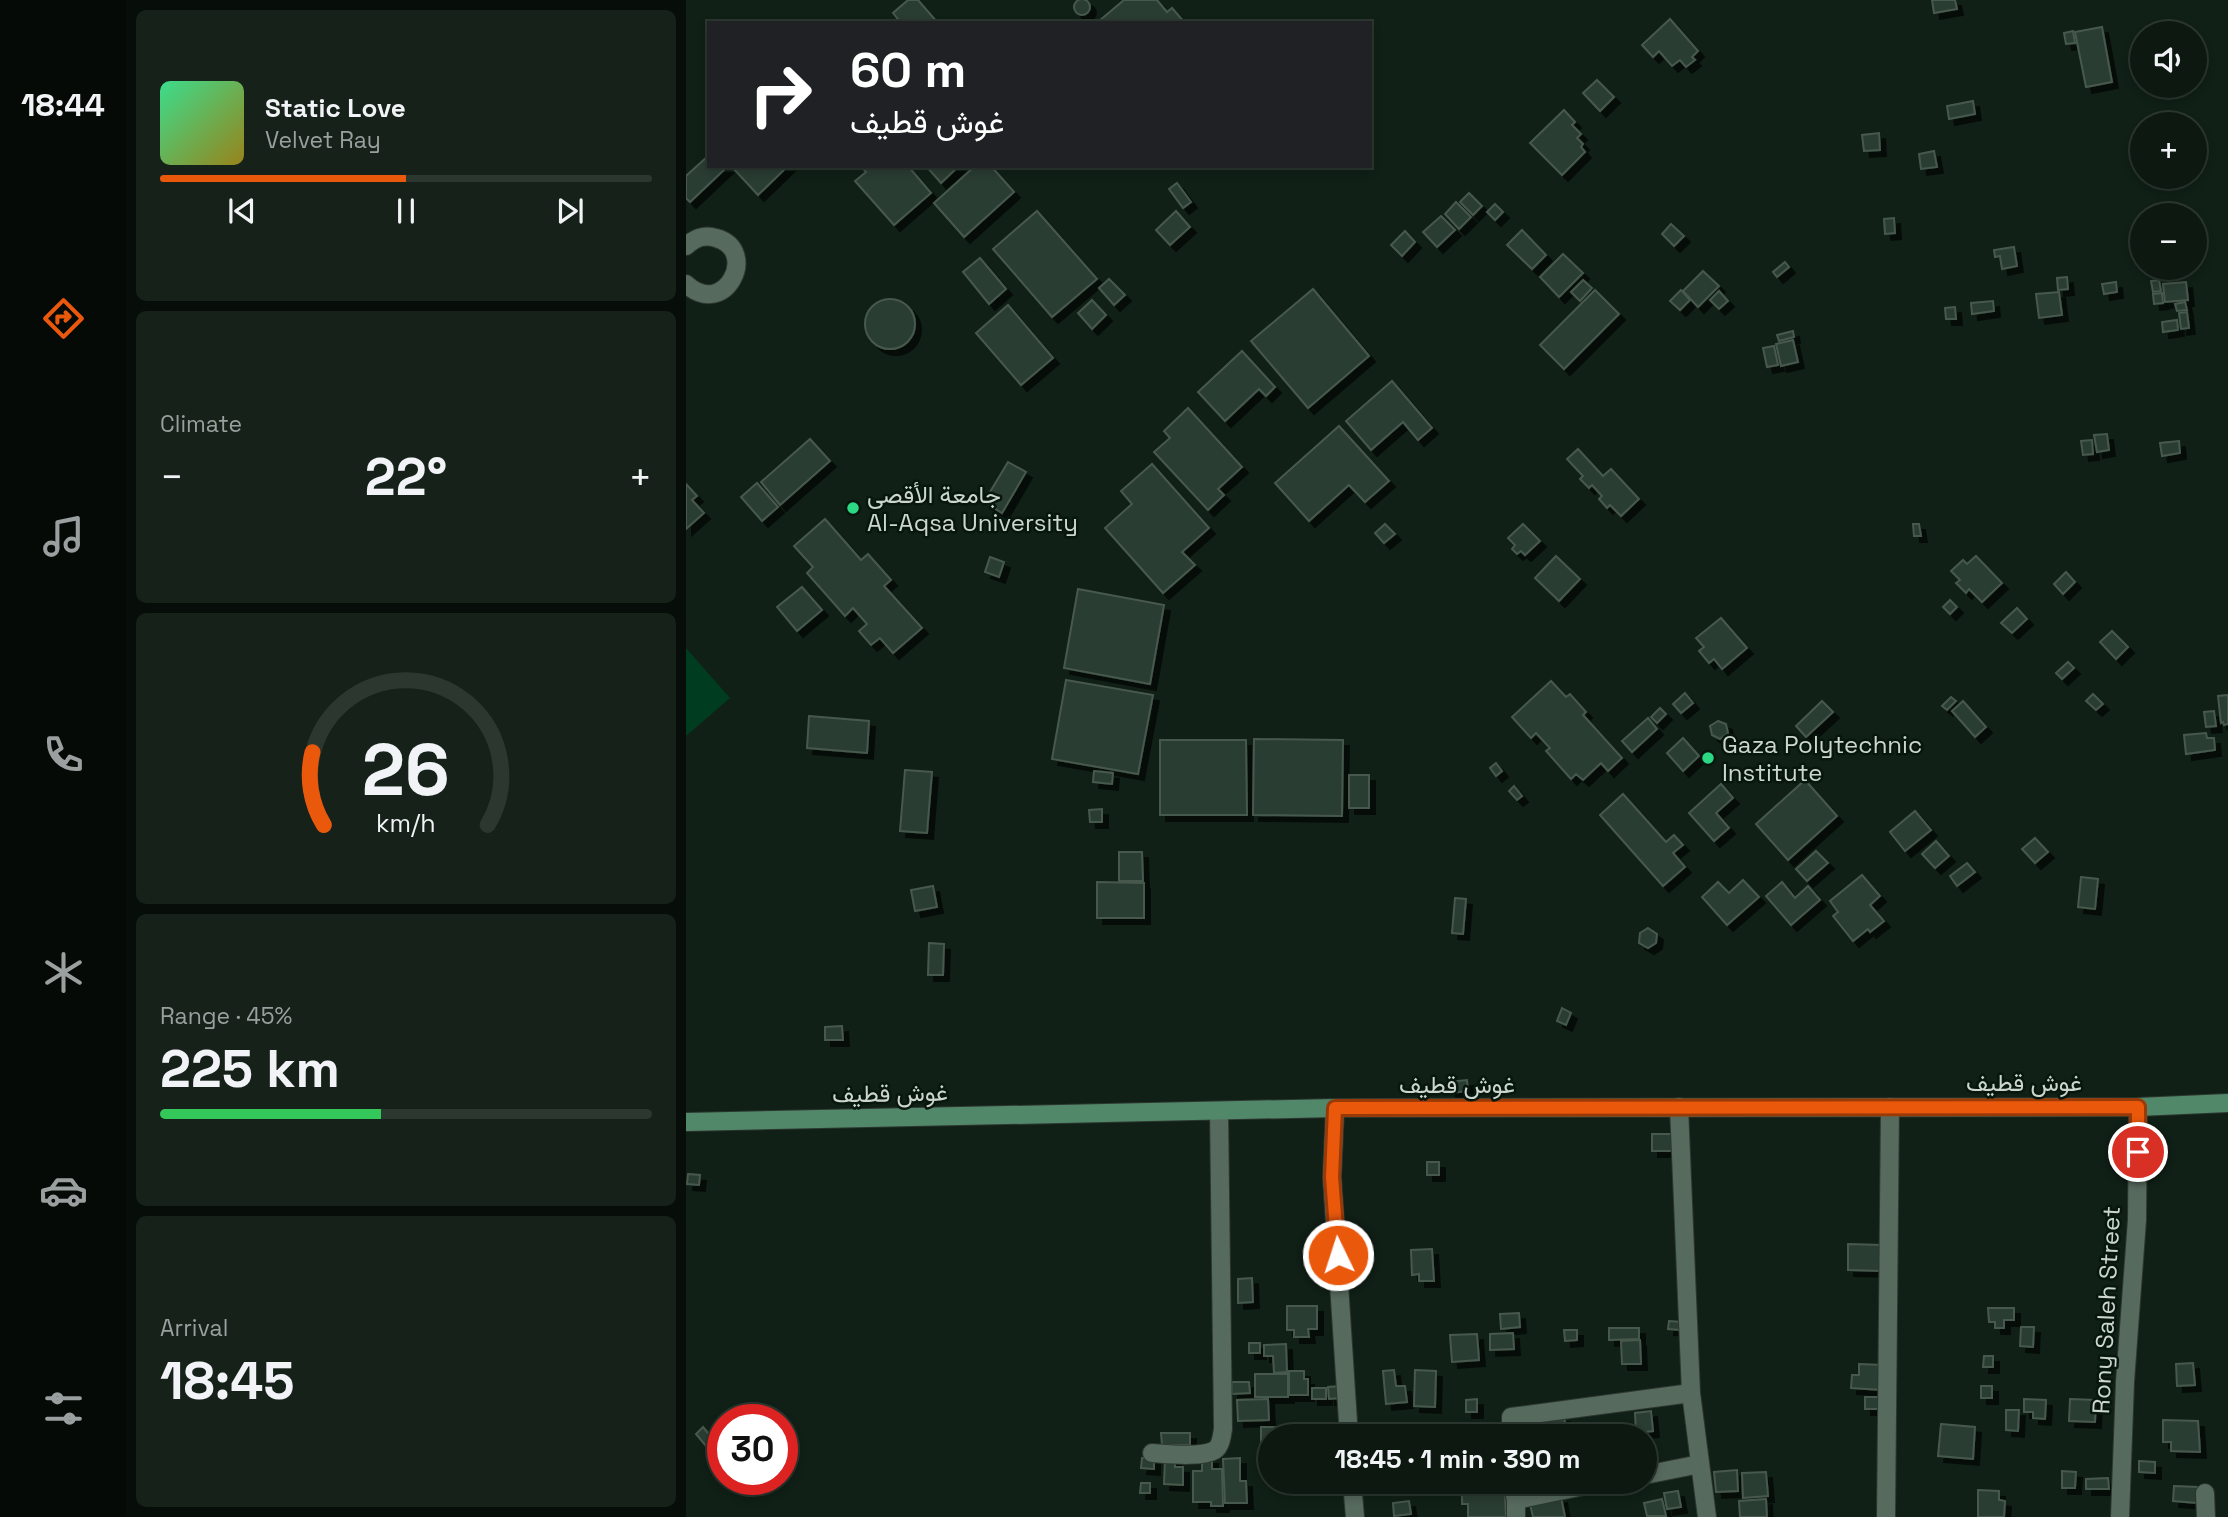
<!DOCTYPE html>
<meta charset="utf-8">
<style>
:root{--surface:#0c1810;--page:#152119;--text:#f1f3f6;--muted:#9aa09f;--line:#2c3730;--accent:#ea580c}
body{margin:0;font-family:"Space Grotesk",Vazirmatn,sans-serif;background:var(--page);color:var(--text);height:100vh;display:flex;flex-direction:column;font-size:26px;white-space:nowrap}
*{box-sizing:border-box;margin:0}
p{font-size:23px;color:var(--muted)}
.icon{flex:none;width:38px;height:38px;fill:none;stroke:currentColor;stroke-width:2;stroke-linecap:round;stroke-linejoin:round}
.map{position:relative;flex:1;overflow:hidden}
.panel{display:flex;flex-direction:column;gap:10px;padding:10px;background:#070d09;width:560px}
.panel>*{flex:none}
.guide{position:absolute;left:21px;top:21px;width:665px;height:147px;border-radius:0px;box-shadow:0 4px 10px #0003,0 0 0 2px var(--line);background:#202124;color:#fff;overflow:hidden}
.tools{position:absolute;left:1444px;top:21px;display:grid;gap:14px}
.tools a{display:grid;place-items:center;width:77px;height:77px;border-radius:50%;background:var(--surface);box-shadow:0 4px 10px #0003,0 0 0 2px var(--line);font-size:35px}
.speed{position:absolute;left:21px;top:1404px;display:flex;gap:14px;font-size:35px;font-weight:700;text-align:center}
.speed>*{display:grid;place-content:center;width:91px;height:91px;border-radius:50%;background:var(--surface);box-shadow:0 4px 10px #0003,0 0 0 2px var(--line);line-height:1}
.speed .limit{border:10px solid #d22;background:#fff;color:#111}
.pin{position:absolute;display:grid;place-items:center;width:60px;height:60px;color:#fff;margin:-30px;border:4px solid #fff;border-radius:50%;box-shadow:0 2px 7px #0007}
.me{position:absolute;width:77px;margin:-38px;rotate:356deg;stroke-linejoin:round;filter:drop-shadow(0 0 5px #0008)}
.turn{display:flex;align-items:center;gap:24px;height:147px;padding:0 28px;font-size:32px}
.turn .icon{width:91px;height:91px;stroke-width:2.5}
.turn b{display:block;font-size:49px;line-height:60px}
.big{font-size:52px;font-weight:600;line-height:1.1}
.panel .tile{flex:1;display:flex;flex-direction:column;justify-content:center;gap:10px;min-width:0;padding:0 24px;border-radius:10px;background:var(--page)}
.panel .dial{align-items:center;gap:0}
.dial svg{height:182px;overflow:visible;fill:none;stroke:var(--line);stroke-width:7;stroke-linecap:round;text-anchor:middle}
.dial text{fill:var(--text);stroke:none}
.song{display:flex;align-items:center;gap:21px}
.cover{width:84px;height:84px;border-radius:10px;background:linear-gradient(135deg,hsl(150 70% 55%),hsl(50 70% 35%))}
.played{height:7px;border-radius:4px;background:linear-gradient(90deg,var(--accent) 50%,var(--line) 50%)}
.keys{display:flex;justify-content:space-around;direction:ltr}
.heat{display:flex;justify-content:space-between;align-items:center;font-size:38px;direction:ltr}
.charge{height:10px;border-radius:5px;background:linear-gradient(90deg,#34c759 45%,var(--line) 0)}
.trip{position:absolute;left:572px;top:1424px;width:399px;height:70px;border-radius:35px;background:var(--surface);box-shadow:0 4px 10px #0003,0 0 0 2px var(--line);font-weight:600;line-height:70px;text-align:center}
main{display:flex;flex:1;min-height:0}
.tab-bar{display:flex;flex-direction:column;width:126px;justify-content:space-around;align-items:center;background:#050a06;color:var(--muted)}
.tab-bar .icon{width:49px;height:49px}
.tab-bar .active{color:var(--accent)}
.tab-bar b{font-size:32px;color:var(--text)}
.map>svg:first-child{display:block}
</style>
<main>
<nav class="tab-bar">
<b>18:44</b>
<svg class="icon active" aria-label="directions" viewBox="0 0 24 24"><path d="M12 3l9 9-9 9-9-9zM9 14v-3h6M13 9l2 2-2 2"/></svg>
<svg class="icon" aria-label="music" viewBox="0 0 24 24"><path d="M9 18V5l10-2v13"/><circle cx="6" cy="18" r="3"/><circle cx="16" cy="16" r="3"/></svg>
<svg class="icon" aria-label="phone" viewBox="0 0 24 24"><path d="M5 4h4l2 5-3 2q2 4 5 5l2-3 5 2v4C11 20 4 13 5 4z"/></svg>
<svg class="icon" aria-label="climate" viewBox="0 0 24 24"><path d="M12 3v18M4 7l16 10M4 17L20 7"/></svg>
<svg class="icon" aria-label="car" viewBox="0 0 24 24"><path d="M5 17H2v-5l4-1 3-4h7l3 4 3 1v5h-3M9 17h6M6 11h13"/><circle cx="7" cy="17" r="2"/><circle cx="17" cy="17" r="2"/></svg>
<svg class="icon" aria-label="filters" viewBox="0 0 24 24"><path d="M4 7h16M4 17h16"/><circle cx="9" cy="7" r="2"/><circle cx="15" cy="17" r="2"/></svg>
</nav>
<section class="panel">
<div class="tile">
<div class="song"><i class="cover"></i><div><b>Static Love</b><p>Velvet Ray</p></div></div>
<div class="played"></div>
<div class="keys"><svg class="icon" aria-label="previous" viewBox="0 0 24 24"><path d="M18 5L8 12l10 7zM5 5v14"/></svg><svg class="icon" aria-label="pause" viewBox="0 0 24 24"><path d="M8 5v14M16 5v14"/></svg><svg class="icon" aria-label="next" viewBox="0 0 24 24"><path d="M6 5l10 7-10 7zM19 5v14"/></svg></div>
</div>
<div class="tile"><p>Climate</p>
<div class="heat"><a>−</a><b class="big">22°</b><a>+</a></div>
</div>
<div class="tile dial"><svg viewBox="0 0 100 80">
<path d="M14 69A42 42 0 1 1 86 69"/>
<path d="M14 69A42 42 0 0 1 9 37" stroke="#ea580c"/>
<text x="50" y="56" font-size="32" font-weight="700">26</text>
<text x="50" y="72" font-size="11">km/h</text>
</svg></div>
<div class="tile"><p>Range · 45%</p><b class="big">225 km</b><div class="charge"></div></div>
<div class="tile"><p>Arrival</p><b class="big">18:45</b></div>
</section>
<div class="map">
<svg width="1542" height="1517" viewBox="0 0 1542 1517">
<defs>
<filter id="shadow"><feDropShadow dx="6" dy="6" stdDeviation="0" flood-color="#0009"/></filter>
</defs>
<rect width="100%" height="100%" fill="#102016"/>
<!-- green -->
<path fill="#003c1f" d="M0,648L44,698L0,736Z"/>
<!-- building -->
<g fill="#2b3c31" stroke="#47594d" stroke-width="2" filter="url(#shadow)">
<circle cx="396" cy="7" r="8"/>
<path d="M222,0H232L252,23H215L207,13Z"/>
<path d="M438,0H471L481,12L486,8L499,23H414L413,21Z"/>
<path d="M1246,0H1269L1271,9L1248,13Z"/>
<path d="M984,19L1012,51L1006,57L1009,60L1000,67L994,60L986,66L973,51L967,57L956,45Z"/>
<path d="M1416,27L1426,82L1400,87L1389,32Z"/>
<path d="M1387,31L1389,43L1380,44L1378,33Z"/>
<path d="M911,80L928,97L914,111L897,93Z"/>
<path d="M1287,101L1289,114L1263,119L1261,106Z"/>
<path d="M878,110L889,122L886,125L895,134L891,138L897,144L895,147L899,152L876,175L844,143Z"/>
<path d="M1193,133L1194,150L1178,151L1176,135Z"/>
<path d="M1248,151L1251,167L1235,169L1233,154Z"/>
<path d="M23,155V166L41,167L4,202L0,198V176Z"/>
<path d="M45,166H102L72,195Z"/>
<path d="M175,166H222L245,193L208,225L169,181L180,172Z"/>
<path d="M240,166H273L255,183Z"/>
<path d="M289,166H305L328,192L278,237L248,203Z"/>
<path d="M491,183L505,202L497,208L483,189Z"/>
<path d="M783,193L796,206L787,215L774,202Z"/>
<path d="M770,202L785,217L773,229L759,214Z"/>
<path d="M809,204L817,212L809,220L801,212Z"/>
<path d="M351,211L411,279L366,317L307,249Z"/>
<path d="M490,211L504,227L484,245L470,230Z"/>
<path d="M755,216L769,230L751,247L737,232Z"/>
<path d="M1208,218L1209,233L1199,234L1198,219Z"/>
<path d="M985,224L998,236L988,246L976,234Z"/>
<path d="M836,230L860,255L846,269L821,245Z"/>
<path d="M719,231L729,242L716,256L705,245Z"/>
<path d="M1328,247L1331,266L1316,269L1314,256L1309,257L1308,250Z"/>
<path d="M877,254L897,273L873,297L854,277Z"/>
<path d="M294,258L320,289L303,304L277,272Z"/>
<path d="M1099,262L1103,267L1091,277L1087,272Z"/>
<path d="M1017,271L1033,286L1012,307L997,291Z"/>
<path d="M1381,277L1382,289L1372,290L1371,278Z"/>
<path d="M423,279L439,295L428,305L413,288Z"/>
<path d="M897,280L906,288L894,301L885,292Z"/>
<path d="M1473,280L1475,291L1467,292L1465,281Z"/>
<path d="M1430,282L1431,292L1418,294L1416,284Z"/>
<path d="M1500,282L1502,300L1479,302L1477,284Z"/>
<path d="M627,289L683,356L622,408L565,341Z"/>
<path d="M909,290L933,314L878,369L854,345Z"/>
<path d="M995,290L1004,300L994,310L984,301Z"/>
<path d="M1033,291L1042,301L1033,309L1024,300Z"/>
<path d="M1373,292L1376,315L1353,318L1350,294Z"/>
<path d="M1476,293L1477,303L1468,304L1467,294Z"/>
<circle cx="204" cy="324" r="25"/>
<path d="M406,300L420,315L406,329L392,313Z"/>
<path d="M1307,301L1308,311L1286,314L1285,303Z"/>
<path d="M1499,302L1501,310L1491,311L1489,304Z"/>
<path d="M322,305L367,358L335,385L290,333Z"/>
<path d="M1269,307L1270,319H1260L1259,308Z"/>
<path d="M1501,312L1503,328L1495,329L1493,313Z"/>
<path d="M1491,320L1492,330L1477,332L1476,322Z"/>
<path d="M1107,331L1108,337L1093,341L1091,335Z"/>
<path d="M1107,340L1112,362L1095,366L1090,344Z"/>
<path d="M1088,346L1092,365L1081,367L1077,348Z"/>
<path d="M556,351L589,387L580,396L573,389L539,421L512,392Z"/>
<path d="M706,381L746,428L732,440L717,422L685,450L660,421Z"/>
<path d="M502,408L556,467L532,489L538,495L522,510L468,452L484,438L478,431Z"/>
<path d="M653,426L703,481L679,502L663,485L623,521L589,483Z"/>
<path d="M1421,434L1423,450L1411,452L1408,435Z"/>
<path d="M124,439L144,461L94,505L75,482Z"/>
<path d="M1406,440L1407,454L1397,455L1395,441Z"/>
<path d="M1493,441L1494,453L1476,456L1474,443Z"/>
<path d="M892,449L917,476L925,469L953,499L935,516L924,505L921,508L913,499L916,496L906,485L903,488L894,479L897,476L881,459Z"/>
<path d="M322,462L340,472L316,513L298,502Z"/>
<path d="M466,464L523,528L496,552L509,565L477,593L419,528L446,504L435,491Z"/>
<path d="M71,483L92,507L76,521L55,497Z"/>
<path d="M0,484L11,496L6,500L18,513L0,529Z"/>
<path d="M139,519L175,560L182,554L205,580L198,586L236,628L207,653L194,638L185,645L173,631L181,624L167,608L159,616L121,573L127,567L108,546Z"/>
<path d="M699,524L709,534L698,543L689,533Z"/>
<path d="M837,524L854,541L839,555L835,551L831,554L826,549L829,545L822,538Z"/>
<path d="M1227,524H1233L1235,536H1228Z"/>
<path d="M870,556L894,579L873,601L849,578Z"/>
<path d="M1290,556L1316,583L1296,602L1283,589L1280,593L1270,583L1274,580L1265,571L1277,560L1281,564Z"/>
<path d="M304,557L318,562L313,577L299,572Z"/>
<path d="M1380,572L1389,582L1377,594L1368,584Z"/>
<path d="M116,587L136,610L111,631L91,607Z"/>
<path d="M392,589L478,605L464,684L378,668Z"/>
<path d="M1264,600L1271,607L1264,614L1257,607Z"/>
<path d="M1331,608L1341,619L1326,633L1315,623Z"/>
<path d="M1035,618L1061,648L1036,669L1028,659L1023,663L1013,651L1018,647L1010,638Z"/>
<path d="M1426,631L1442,647L1430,659L1414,642Z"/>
<path d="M1382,662L1388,668L1376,679L1370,673Z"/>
<path d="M380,680L467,695L452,774L366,759Z"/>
<path d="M865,681L880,697L884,694L900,712L897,715L936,758L922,771L915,763L897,780L890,774L885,779L860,751L864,748L850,733L845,738L826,717Z"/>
<path d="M999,693L1007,703L995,713L987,704Z"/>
<path d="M1407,694L1417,704L1410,710L1400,701Z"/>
<path d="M1542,695V724L1538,725L1537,722L1535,723L1532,696Z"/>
<path d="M1265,697L1270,701L1261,710L1256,706Z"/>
<path d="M1136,701L1147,712L1120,737L1110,726Z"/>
<path d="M1277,701L1300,727L1289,737L1266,711Z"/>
<path d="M974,708L980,714L971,723L965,717Z"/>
<path d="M1528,711L1530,726L1520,727L1518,712Z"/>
<path d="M123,716L183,721L181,753L121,748Z"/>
<path d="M962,718L971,729L946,752L936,741Z"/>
<path d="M1032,721L1040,724L1042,733L1034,739L1026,735L1024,726Z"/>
<path d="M1520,733L1521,738H1528L1529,750L1500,754L1498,735Z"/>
<path d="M997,738L1013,756L997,771L981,753Z"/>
<path d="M568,739L657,740L656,816L567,815Z"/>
<path d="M474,740H560L561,815H474Z"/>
<path d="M810,763L816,771L810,776L804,768Z"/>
<path d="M219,770L246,772L241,833L214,831Z"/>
<path d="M408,771L427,773L426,784L407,782Z"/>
<rect x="663" y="775" width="20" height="33"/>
<path d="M1119,780L1151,816L1102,860L1070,824Z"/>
<path d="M1035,784L1047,798L1030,813L1043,828L1028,841L1003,813Z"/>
<path d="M828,786L836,796L831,800L823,791Z"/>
<path d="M937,794L980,842L988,835L997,845L987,853L999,867L977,886L914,815Z"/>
<path d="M416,809V822H404L403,810Z"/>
<path d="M1229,811L1245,830L1219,851L1204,832Z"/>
<path d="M1349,838L1362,852L1349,863L1336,849Z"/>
<path d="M1250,841L1263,856L1249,868L1236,854Z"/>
<path d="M1130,851L1142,863L1121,881L1110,869Z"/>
<path d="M433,852H456L457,881H433Z"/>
<path d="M1281,863L1289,872L1271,886L1264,876Z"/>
<path d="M1176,875L1194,896L1184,905L1198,921L1184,932L1182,929L1167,941L1147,916L1152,912L1144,901Z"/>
<path d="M1395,877L1412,879L1409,909L1392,907Z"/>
<path d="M1057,880L1073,897L1041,925L1016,897L1032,882L1043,893Z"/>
<path d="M411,882L458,883V918H411Z"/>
<path d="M1096,882L1109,898L1122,886L1134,900L1105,925L1080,896Z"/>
<path d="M247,886L251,907L229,911L225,890Z"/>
<path d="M769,898L780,899L777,934L766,933Z"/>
<path d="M962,928L971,934L970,943L962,948L953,943L954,933Z"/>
<path d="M243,943L258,944L257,975H242Z"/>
<path d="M876,1008L885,1013L880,1025L871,1021Z"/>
<path d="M156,1026L157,1040H139V1027Z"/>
<path d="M781,1080L782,1091L764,1093L763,1082Z"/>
<rect x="966" y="1134" width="20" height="17"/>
<rect x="741" y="1162" width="12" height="13"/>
<path d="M2,1174L14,1175L13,1185L1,1184Z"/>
<path d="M1162,1244L1196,1245V1271L1162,1270Z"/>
<path d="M746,1249L748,1281H733V1274L726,1275L725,1250Z"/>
<path d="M566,1278L567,1302L552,1303V1279Z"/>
<path d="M601,1306H631V1329H622L623,1337H608V1330H601Z"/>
<path d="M1302,1308H1328V1320H1318V1328H1309V1322H1303Z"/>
<path d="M833,1313L834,1327L815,1329L814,1314Z"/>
<path d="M983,1321L995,1322L994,1330L982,1329Z"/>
<path d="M1335,1327H1348L1347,1347L1334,1346Z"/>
<path d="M923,1328H953V1339L923,1340Z"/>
<path d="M878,1330H891V1340L879,1341Z"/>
<path d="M827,1333L828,1349L804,1350V1334Z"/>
<path d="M791,1334L793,1360L766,1362L764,1335Z"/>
<path d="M954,1340L955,1364H936L935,1341Z"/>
<rect x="563" y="1343" width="11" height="10"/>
<path d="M600,1344L601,1372L588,1373L587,1356H578V1345Z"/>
<path d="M1298,1356H1307V1367H1297Z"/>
<path d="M1507,1363L1509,1385L1491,1386L1490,1364Z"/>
<path d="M1173,1364L1197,1365L1196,1390L1165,1388L1166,1375H1173Z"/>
<path d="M708,1370L710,1386H719L721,1402L700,1404L697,1371Z"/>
<path d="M729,1370L750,1371L749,1407L728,1406Z"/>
<path d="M603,1371H618V1379H622V1395H603Z"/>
<rect x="569" y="1374" width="33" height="23"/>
<path d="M546,1382H563L564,1393L546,1394Z"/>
<path d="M655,1386V1398L643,1399L642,1387Z"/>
<rect x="1295" y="1386" width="11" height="12"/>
<rect x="626" y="1388" width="14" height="11"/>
<rect x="1179" y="1397" width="18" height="12"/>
<path d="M582,1399L583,1420L552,1421L551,1400Z"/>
<path d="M791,1399V1412H780V1400Z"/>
<path d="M1338,1399L1360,1400L1359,1419L1347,1418V1412H1338Z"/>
<path d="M1384,1399L1410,1400L1409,1422L1383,1421Z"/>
<path d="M1320,1410H1333L1332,1431L1320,1430Z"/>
<path d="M965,1411L967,1431L950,1433L949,1413Z"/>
<path d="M878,1416L881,1437H851L849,1420Z"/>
<path d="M1477,1420L1512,1421L1514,1452L1485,1451V1442H1477Z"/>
<path d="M700,1423V1434L691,1435V1424Z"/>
<path d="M1255,1424L1289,1427L1287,1459L1252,1456Z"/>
<rect x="751" y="1425" width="22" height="12"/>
<path d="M17,1427L27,1439L20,1446L10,1434Z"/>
<path d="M575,1427H606V1437H584V1453H575Z"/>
<path d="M475,1433H504V1445H476Z"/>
<path d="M456,1458H468V1469L455,1468Z"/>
<path d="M516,1458H526V1469H536L537,1506H525V1502H507V1471H516Z"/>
<path d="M554,1458V1481H560L561,1503H539L537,1459Z"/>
<path d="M479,1459H489V1467H497V1485L478,1484Z"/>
<path d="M1453,1461L1469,1462V1473L1453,1472Z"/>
<path d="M1051,1470L1052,1491L1030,1492L1028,1472Z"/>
<path d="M1376,1471L1390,1472L1389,1488H1376Z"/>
<path d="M1080,1472L1082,1496L1057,1498L1056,1473Z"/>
<path d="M1422,1478L1423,1489H1400V1479Z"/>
<path d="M455,1483H464V1493H454Z"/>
<path d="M1488,1486L1512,1487L1511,1503L1487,1501Z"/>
<path d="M1292,1490L1313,1491V1500L1319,1501L1318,1517H1292Z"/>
<path d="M992,1491L995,1507L981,1509L978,1493Z"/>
<path d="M819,1492L820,1517H782V1504H776V1493Z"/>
<path d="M875,1497L879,1517H847L844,1504Z"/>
<path d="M976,1499L980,1516H961L958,1503Z"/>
<path d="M1080,1499L1081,1517H1054L1053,1501Z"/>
<path d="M723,1501L725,1514L708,1516L707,1503Z"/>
</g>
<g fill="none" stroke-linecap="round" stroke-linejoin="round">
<!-- minor casing -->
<g stroke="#2d3730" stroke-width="20">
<g id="minor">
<path d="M0,246C9,238 18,234 30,238C74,250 39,320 0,284"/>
<path d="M993,1107L1005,1393L1021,1517"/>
<path d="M649,1108L646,1177L663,1437"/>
<path d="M825,1437V1417L1005,1393"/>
<path d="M466,1453C481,1454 516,1458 529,1450C535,1446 536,1435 537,1429L533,1111"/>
<path d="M959,1475L1014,1464"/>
<path d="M666,1482L669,1517"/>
<path d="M826,1482L830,1500V1517"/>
<path d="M1519,1493L1520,1517"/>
<path d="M830,1500L917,1482"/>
<path d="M1200,1517L1204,1107"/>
</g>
</g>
<!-- tertiary casing -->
<g stroke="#2d3730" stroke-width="20">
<path id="tertiary" d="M1434,1517L1439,1382L1451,1220L1452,1107"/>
</g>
<!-- secondary casing -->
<g stroke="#2d3730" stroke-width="20">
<path id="secondary" d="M0,1122L649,1108L1452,1107L1542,1103"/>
</g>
<!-- minor -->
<use href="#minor" stroke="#576a5e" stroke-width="18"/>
<!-- tertiary -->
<use href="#tertiary" stroke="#576a5e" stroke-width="18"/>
<!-- secondary -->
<use href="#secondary" stroke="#52886a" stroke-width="18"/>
</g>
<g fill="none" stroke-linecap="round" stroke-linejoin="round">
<!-- route casing -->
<g stroke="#983908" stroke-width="18">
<path id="route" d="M652,1255L646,1177L649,1108L1452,1107V1152"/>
</g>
<!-- route -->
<use href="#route" stroke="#ea580c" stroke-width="12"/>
</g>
<!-- markers -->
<g fill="#2cd884" stroke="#07170d" stroke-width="2.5">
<circle cx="167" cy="508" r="7"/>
<circle cx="1022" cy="758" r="7"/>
</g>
<g text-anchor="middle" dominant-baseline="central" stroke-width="5" stroke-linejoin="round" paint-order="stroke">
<!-- poi labels -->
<g font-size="24" fill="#ccd6cf" stroke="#07170d" text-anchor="start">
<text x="181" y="494">جامعة الأقصى<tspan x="181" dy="28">Al-Aqsa University</tspan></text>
<text x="1036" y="744">Gaza Polytechnic<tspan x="1036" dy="28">Institute</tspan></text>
</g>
<!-- street labels -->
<g font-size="24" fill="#ccd6cf" stroke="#07170d">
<text x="1338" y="1082">غوش قطيف</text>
<text x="771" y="1084">غوش قطيف</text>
<text transform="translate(204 1093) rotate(-1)">غوش قطيف</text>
<text transform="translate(1420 1310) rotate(-87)">Rony Saleh Street</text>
</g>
</g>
</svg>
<div class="tools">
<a><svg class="icon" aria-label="sound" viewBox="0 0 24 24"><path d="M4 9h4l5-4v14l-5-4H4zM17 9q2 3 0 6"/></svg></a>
<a>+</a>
<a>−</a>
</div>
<div class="speed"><div class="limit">30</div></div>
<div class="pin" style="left:1452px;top:1152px;background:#d93025"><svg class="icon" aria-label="arrive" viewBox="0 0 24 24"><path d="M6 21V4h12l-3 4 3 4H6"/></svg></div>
<svg class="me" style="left:652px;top:1255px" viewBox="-20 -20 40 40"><circle r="17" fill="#ea580c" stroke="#fff" stroke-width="3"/><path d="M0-11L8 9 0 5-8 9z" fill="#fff"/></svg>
<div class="trip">18:45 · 1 min · 390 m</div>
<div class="guide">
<div class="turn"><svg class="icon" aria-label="right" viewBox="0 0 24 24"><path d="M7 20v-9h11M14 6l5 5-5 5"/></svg><div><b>60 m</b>غوش قطيف</div></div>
</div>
</div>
</main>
